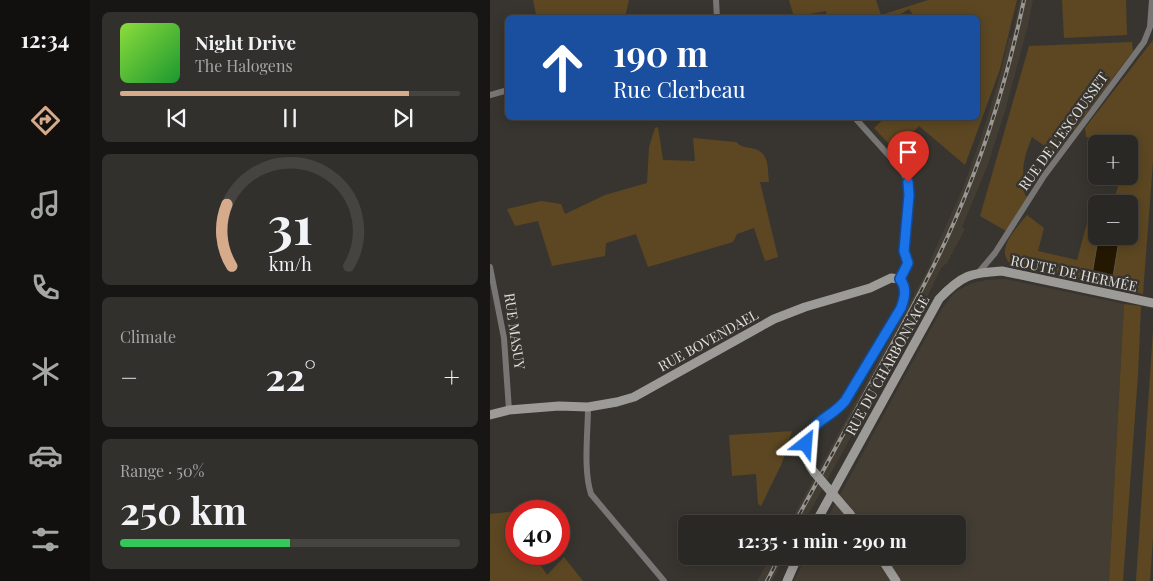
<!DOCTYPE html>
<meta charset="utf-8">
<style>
:root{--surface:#2a2824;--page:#32302c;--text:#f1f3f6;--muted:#a5a6a6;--line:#464441;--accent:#d6ab8b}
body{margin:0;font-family:"Playfair Display",serif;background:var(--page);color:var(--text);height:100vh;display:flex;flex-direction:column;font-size:19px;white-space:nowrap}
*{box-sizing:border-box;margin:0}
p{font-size:16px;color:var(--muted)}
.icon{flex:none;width:28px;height:28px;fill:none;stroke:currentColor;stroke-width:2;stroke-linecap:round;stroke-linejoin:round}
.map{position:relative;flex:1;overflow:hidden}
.sheet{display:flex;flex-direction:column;gap:12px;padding:12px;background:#171614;width:400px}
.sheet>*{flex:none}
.banner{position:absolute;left:15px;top:15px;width:475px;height:105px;border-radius:8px;box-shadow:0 2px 12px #0003,0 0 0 1px var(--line);background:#1a4fa0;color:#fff;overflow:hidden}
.buttons{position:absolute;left:598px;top:135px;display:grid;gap:10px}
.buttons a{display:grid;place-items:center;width:50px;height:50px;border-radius:8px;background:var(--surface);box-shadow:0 2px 12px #0003,0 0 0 1px var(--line);font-size:25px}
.speed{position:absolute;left:15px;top:500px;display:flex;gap:10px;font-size:25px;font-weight:700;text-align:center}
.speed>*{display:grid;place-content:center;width:65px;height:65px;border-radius:50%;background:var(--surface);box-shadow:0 2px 12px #0003,0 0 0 1px var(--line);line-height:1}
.speed .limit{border:8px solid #d22;background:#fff;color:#111}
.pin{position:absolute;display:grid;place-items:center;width:42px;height:42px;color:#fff;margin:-51px -21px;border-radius:50% 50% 50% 0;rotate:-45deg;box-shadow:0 0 5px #0007}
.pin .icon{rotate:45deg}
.me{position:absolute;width:55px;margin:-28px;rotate:28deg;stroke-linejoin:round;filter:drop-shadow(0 0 4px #0008)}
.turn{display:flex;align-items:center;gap:18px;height:105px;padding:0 25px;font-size:22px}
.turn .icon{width:65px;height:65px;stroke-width:2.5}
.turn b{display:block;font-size:35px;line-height:42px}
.big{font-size:38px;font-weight:700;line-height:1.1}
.sheet .tile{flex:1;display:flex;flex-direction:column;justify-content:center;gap:8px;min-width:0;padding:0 18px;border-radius:8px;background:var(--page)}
.sheet .dial{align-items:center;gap:0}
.dial svg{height:130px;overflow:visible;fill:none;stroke:var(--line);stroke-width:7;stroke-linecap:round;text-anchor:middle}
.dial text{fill:var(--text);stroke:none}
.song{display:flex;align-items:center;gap:15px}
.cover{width:60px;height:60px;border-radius:8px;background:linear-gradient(135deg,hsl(90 70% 55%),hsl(130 70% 35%))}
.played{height:5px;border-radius:2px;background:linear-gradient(90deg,var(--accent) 85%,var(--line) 85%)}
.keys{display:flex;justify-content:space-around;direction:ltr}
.heat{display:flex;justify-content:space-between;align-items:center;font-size:28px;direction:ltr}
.charge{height:8px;border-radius:4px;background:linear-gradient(90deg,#34c759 50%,var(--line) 0)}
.trip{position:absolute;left:188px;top:515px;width:288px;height:50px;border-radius:8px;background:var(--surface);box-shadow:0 2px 12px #0003,0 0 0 1px var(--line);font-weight:700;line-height:50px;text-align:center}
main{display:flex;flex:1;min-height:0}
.tabs{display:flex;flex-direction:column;width:90px;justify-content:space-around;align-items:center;background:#11100e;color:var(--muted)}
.tabs .icon{width:35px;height:35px}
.tabs .active{color:var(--accent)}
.tabs b{font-size:22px;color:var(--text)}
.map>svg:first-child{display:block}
</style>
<main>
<nav class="tabs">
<b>12:34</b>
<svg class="icon active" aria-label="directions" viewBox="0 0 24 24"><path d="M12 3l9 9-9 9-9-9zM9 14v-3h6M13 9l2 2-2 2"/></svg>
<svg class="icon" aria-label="music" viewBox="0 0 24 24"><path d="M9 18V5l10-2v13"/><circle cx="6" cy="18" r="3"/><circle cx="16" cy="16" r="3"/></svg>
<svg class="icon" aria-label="phone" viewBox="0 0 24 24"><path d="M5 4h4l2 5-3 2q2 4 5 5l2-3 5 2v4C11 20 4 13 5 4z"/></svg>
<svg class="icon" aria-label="climate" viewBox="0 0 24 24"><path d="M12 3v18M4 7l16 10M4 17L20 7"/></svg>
<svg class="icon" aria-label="car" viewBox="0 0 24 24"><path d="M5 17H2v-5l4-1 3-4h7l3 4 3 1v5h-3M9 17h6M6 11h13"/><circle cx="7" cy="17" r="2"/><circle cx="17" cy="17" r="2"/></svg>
<svg class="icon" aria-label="filters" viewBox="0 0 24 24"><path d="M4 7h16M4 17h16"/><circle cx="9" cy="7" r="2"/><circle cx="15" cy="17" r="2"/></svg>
</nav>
<section class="sheet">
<div class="tile">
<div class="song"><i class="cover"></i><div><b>Night Drive</b><p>The Halogens</p></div></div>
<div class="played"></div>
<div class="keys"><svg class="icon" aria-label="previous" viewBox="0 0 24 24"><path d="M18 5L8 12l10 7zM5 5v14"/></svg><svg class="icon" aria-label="pause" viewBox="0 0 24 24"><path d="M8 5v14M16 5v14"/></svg><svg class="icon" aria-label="next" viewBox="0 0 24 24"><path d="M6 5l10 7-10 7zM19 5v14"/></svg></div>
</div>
<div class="tile dial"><svg viewBox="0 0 100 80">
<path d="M14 69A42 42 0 1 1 86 69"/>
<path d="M14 69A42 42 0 0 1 11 31" stroke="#d6ab8b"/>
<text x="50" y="56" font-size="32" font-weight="700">31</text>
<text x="50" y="72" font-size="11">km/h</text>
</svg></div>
<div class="tile"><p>Climate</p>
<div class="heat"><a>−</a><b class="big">22°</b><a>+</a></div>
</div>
<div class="tile"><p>Range · 50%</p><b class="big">250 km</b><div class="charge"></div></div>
</section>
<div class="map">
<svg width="663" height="581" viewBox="0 0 663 581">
<rect width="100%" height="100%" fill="#383530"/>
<!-- built -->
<g fill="#443d33">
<path d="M530,0H543L538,25L515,111L497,167L472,227L475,229L457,263L451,268L434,304L313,524H299L442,262L440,261L472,190L492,135L509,79L519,38H522Z"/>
<path d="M515,279L634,304L619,581H304L316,556H466V524H334L451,310L465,292L480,284L496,280Z"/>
<path d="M281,556H295L282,581H267Z"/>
</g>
<!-- green -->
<g fill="#5c4722">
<path d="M43,0H139L135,17L47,18Z"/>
<path d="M299,0H386L391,15L438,0H527L510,69L475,165L429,126L410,145L407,142L402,147L384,128L395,118H488V18L425,17L419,9L406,17H337L336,11L304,17Z"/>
<path d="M572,0H636L637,35L574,38Z"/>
<path d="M663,40V162L653,294L520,264C505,248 527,228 537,215L554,228L548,251L587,260L600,212L606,213V236H639V204H623L631,176H639V144H625L596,137L595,128Z"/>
<path d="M642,42L643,51L566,154L542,137C532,162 532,169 535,195L538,197L516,231L490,216L539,46Z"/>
<path d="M168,127L173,160L205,161L203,138L246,142C250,146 254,147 260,148C280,151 277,165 279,182H270L288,257L275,261L264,228L247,234L243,242L158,267L146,234L116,243L115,256L62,266L48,221L25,226L17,209L51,201L71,204L75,214L115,195L157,183L159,147L165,128Z"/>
<path d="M634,304L651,306L648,375L633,581H619Z"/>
<path d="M663,331V538L660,581H646Z"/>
<path d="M302,431L292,463L271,506L268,504L266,474L242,476L239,435Z"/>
<path d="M26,511V554H50L46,558L57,575L74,557L93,581H0V514Z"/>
</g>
<!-- water -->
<path fill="#241801" stroke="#5d5443" d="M608,239L629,240L623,277L602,275Z"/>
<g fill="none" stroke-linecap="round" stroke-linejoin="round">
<!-- street -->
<g stroke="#787674" stroke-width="6">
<path d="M226,0L227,18"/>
<path d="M0,95L18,90"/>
<path d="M365,118L411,169L418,182L419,195L414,251L419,263L410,279"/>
<path d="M0,267L14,338L19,410"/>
<path d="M489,272L505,253L554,176L654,42L660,27L662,0"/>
<path d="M98,407C98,433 93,469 101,494L174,581"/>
</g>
<!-- secondary -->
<g stroke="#9d9b97" stroke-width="9">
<path d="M0,415L19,410L69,406L98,407L127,402L144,397L284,319L315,307L380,288L401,278L410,279C420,293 411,307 404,320L355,401C347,410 338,414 329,421C313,434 312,457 324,472"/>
<path d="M359,513L367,524"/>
<path d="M325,524L449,299C472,275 480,273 512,271L663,303"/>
<path d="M390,556L406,581"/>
<path d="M297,581L308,556"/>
</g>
<!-- rail casing -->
<g stroke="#9a9793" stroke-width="4">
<g id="rail">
<path d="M304,524C334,470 363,415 393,361C418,315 444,269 465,220C496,149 518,75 534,0"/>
<path d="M277,581L290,556"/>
</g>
</g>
<!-- rail -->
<use href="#rail" stroke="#383530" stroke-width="2" stroke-dasharray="5.5" stroke-linecap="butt"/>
<!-- secondary-bridge -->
<path stroke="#9d9b97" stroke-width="9" d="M324,472L359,513"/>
</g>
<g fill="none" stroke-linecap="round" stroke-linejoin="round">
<!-- route casing -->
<g stroke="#114b97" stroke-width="12">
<path id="route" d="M316,444C324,417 339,420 355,401L411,308C415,297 417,288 410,279L418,263L414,251L419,195L418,182"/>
</g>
<!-- route -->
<use href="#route" stroke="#1a73e8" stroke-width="9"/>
</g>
<g text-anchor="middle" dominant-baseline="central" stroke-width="5" stroke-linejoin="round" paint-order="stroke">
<!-- street labels -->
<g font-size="14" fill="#e3e1de" stroke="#383530">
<text transform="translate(573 131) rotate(-54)">RUE DE L'ESCOUSSET</text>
<text transform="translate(584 273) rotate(12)">ROUTE DE HERMÉE</text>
<text transform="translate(25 331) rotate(82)">RUE MASUY</text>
<text transform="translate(218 340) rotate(-29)">RUE BOVENDAEL</text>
<text transform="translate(397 365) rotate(-61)">RUE DU CHARBONNAGE</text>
</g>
</g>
</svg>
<div class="buttons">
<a>+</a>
<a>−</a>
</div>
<div class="speed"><div class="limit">40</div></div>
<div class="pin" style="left:418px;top:182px;background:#d93025"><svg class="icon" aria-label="arrive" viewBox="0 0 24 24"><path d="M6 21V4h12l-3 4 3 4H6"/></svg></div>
<svg class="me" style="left:316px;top:444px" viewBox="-20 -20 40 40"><path d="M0-17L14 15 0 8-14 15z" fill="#1a73e8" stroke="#fff" stroke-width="4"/></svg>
<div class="trip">12:35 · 1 min · 290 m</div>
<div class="banner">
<div class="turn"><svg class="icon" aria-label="ahead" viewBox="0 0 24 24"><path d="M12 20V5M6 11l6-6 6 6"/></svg><div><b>190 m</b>Rue Clerbeau</div></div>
</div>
</div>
</main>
